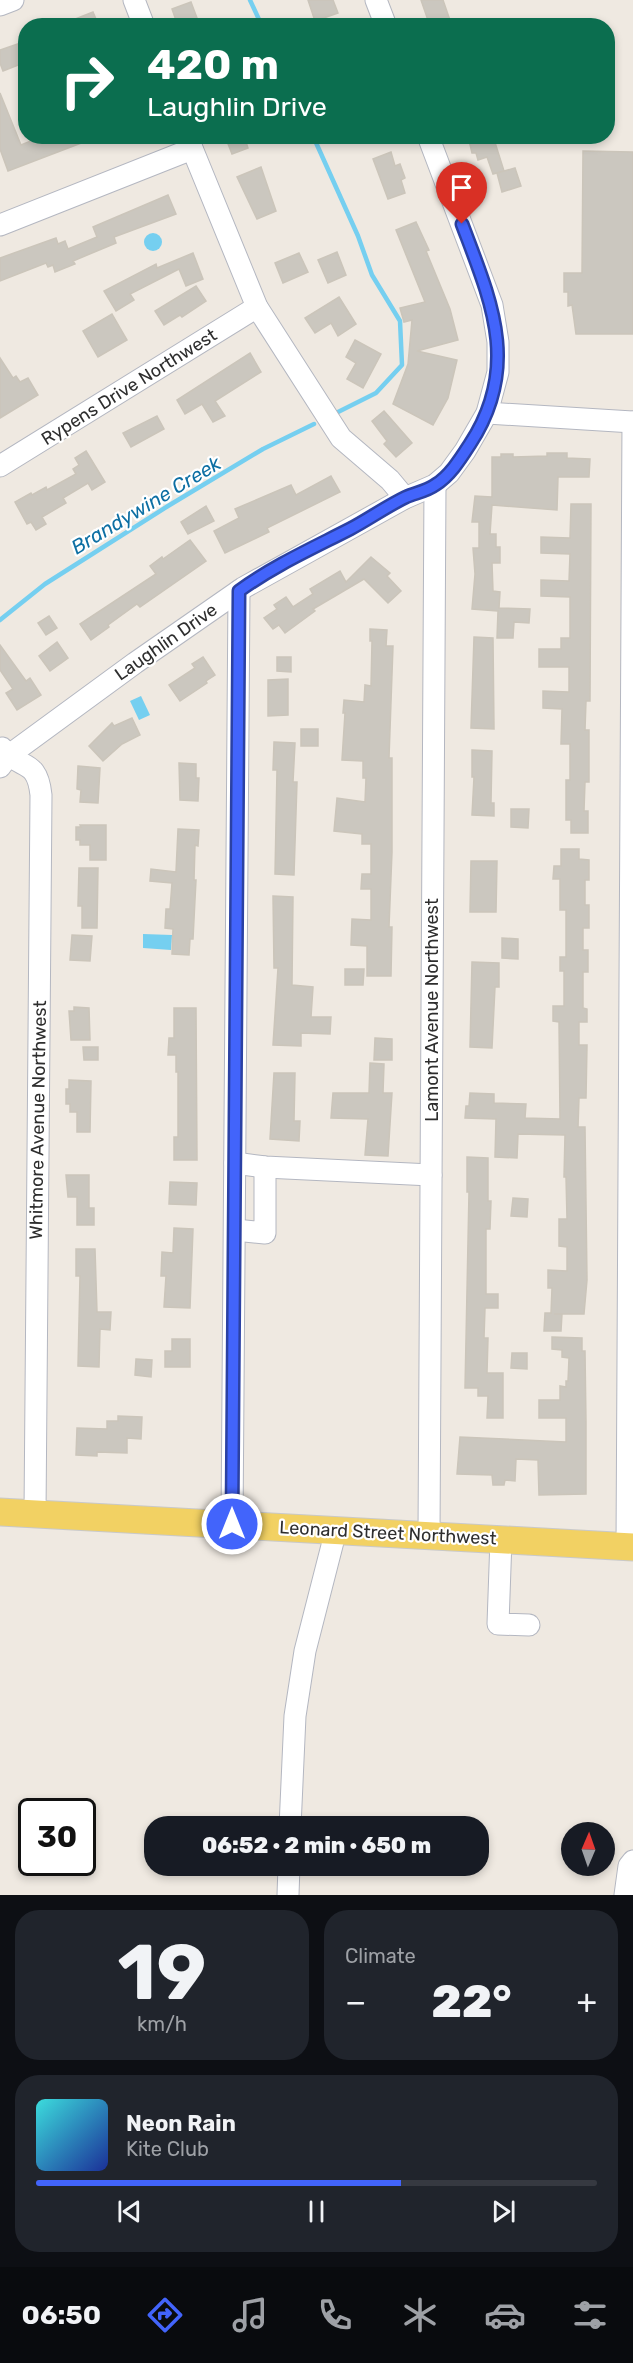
<!DOCTYPE html>
<meta charset="utf-8">
<style>
:root{--surface:#171b24;--page:#20242c;--text:#f1f3f6;--muted:#9ea1a6;--line:#363941;--accent:#4264fb}
body{margin:0;font-family:Rubik,sans-serif;background:var(--page);color:var(--text);height:100vh;display:flex;flex-direction:column;font-size:22px;white-space:nowrap}
*{box-sizing:border-box;margin:0}
p{font-size:20px;color:var(--muted)}
.icon{flex:none;width:33px;height:33px;fill:none;stroke:currentColor;stroke-width:2;stroke-linecap:round;stroke-linejoin:round}
.map{position:relative;height:1895px;overflow:hidden}
.drawer{display:flex;flex-direction:column;gap:15px;padding:15px;background:#0d0f14;flex:1}
.drawer>*{flex:none}
.banner{position:absolute;left:18px;top:18px;width:597px;height:126px;border-radius:24px;box-shadow:0 3px 9px #0003;background:#0b6e4f;color:#fff;overflow:hidden}
.needle{width:39px;rotate:2deg}
.buttons{position:absolute;left:561px;top:1822px;display:grid;gap:12px}
.buttons a{display:grid;place-items:center;width:54px;height:54px;border-radius:50%;background:var(--surface);box-shadow:0 3px 9px #0003;font-size:30px}
.speed{position:absolute;left:18px;top:1798px;display:flex;gap:12px;font-size:30px;font-weight:700;text-align:center}
.speed>*{display:grid;place-content:center;width:78px;height:78px;border-radius:50%;background:var(--surface);box-shadow:0 3px 9px #0003;line-height:1}
.speed .limit{border:3px solid #111;border-radius:9px;background:#fff;color:#111}
.pin{position:absolute;display:grid;place-items:center;width:51px;height:51px;color:#fff;margin:-62px -26px;border-radius:50% 50% 50% 0;rotate:-45deg;box-shadow:0 0 6px #0007}
.pin .icon{rotate:45deg}
.me{position:absolute;width:66px;margin:-33px;rotate:0deg;stroke-linejoin:round;filter:drop-shadow(0 0 4px #0008)}
.turn{display:flex;align-items:center;gap:21px;height:126px;padding:0 30px;font-size:27px}
.turn .icon{width:78px;height:78px;stroke-width:2.5}
.turn b{display:block;font-size:42px;line-height:51px}
.big{font-size:45px;font-weight:800;line-height:1.1}
.drawer .tile{flex:1;display:flex;flex-direction:column;justify-content:center;gap:9px;min-width:0;padding:0 21px;border-radius:24px;background:var(--page)}
.drawer .dial{align-items:center;gap:0}
.dial b{font-size:78px;line-height:1}
.song{display:flex;align-items:center;gap:18px}
.cover{width:72px;height:72px;border-radius:9px;background:linear-gradient(135deg,hsl(180 70% 55%),hsl(230 70% 35%))}
.played{height:6px;border-radius:3px;background:linear-gradient(90deg,var(--accent) 65%,var(--line) 65%)}
.keys{display:flex;justify-content:space-around;direction:ltr}
.heat{display:flex;justify-content:space-between;align-items:center;font-size:33px;direction:ltr}
.drawer .tiles{flex:1;display:grid;gap:15px;grid-template-columns:1fr 1fr}
.tile:last-child{grid-column:span 2}
.trip{position:absolute;left:144px;top:1816px;width:345px;height:60px;border-radius:24px;background:var(--surface);box-shadow:0 3px 9px #0003;font-weight:800;line-height:60px;text-align:center}
.dock{display:flex;height:96px;justify-content:space-around;align-items:center;background:#090b0e;color:var(--muted)}
.dock .icon{width:42px;height:42px}
.dock .selected{color:var(--accent)}
.dock b{font-size:27px;color:var(--text)}
.map>svg:first-child{display:block}
</style>
<div class="map">
<svg width="633" height="1895" viewBox="0 0 633 1895">
<rect width="100%" height="100%" fill="#efe9e1"/>
<!-- water -->
<g fill="#75cff0">
<circle cx="153" cy="242" r="9"/>
<path d="M141,696L150,715L139,720L130,701Z"/>
<path d="M143,934L172,935L171,950L143,948Z"/>
</g>
<g fill="none" stroke-linecap="round" stroke-linejoin="round">
<!-- stream -->
<g stroke="#75cff0" stroke-width="4.5">
<path d="M250,0L262,26"/>
<path d="M313,136L358,236L372,275L400,321L402,365L376,393L336,413"/>
<path d="M0,620L45,584L168,506L263,449L314,424"/>
</g>
</g>
<!-- building -->
<g fill="#cbc7bf" stroke="#cbc5ba" stroke-width="1.5">
<path d="M308,0H333L338,13L315,21Z"/>
<path d="M421,0H443L452,26H430Z"/>
<path d="M191,2L200,26H178L172,9Z"/>
<path d="M93,12L99,26H61L60,25Z"/>
<path d="M26,41V62L3,71L0,63V50Z"/>
<path d="M0,93L21,145L43,136L97,137L8,171L0,149Z"/>
<path d="M225,136H244L248,148L232,154Z"/>
<path d="M468,136H493L504,171L493,174L487,157L478,160L476,153H472Z"/>
<path d="M583,151L633,152V334H576L572,305L568,306V292H564V273H582Z"/>
<path d="M391,152L395,166L400,164L405,178L401,180L405,193L388,199L373,159Z"/>
<path d="M261,167L276,211L257,219L237,177Z"/>
<path d="M515,168L521,186L502,192L497,173Z"/>
<path d="M168,195L176,214L114,237L116,243L73,261L75,264L55,272L53,265L48,267L46,263L0,281V258L56,238L58,244L65,241L68,249L97,237L93,227Z"/>
<path d="M416,222L429,250L426,251L450,309L458,340L417,351L457,360L448,398L433,425L393,404L408,364L412,320L404,322L400,308L425,302L396,230Z"/>
<path d="M337,252L346,275L328,283L318,260Z"/>
<path d="M193,253L203,279L186,286L179,269L130,294L134,300L116,311L104,291L156,264L157,268Z"/>
<path d="M299,253L308,272L283,283L275,263Z"/>
<path d="M196,286L206,301L182,317L180,315L164,325L155,311Z"/>
<path d="M339,297L356,324L338,336L331,323L315,333L305,318Z"/>
<path d="M112,314L127,340L98,357L83,331Z"/>
<path d="M355,340L381,354L363,388L347,379L356,363L346,357Z"/>
<path d="M250,353L261,372L215,401L225,416L213,422L202,404L185,414L177,400Z"/>
<path d="M0,358L13,378L16,376L20,382L28,378L38,395L0,418Z"/>
<path d="M384,411L412,443L396,457L384,444L387,441L372,421Z"/>
<path d="M157,416L164,429L131,447L123,433Z"/>
<path d="M86,451L105,482L92,490L88,483L63,498L66,503L42,517L46,524L36,530L31,522L27,524L15,502L31,493L32,495L46,487L47,490L76,474L73,469L79,465L75,458Z"/>
<path d="M547,453H567V458L590,459L589,477H558L557,510L492,505L490,534H496V547H500V563H492L493,591L500,592L499,608L530,609L529,623L514,622L513,638H497L498,611L472,609L475,574L473,548H479V522H472L475,496L492,497V457H501V454H513V457L547,456Z"/>
<path d="M331,476L340,492L267,528L269,532L225,553L214,531L239,518L235,509L291,485L296,495Z"/>
<path d="M571,504H591L590,701H586L585,730H589V782H585L584,811H588V833H571V820H566V780H570V744H561L562,709L543,708V691L569,692V667H539V649H561V638H570V597L541,596V580L569,581L570,554L541,553V537L570,538Z"/>
<path d="M206,506L214,521L188,534L181,522Z"/>
<path d="M190,540L206,561L140,607L137,604L108,625L109,627L91,640L80,624L156,574L150,566L162,557L163,559Z"/>
<path d="M371,557L390,573L387,576L401,591L388,603L364,579L313,609L315,611L285,633L279,625L273,629L264,618L277,609L274,605L286,597L293,607L313,594L310,589L340,571L346,582Z"/>
<path d="M49,616L57,628L46,635L38,623Z"/>
<path d="M370,629L387,630L386,646H393L389,758H392V852L389,927H392L391,976H367V946L351,945L352,919L371,920V889H361L362,874H371V844H362V834L334,831L337,798L365,802L366,778H363V761L342,760L345,713H343L344,700L364,702L365,685L371,686L372,641H370Z"/>
<path d="M474,637L493,638L494,729L471,728Z"/>
<path d="M57,642L68,658L50,671L39,656Z"/>
<path d="M0,645L26,681L30,678L41,695L17,710L6,693L13,689L0,670Z"/>
<path d="M203,657L215,675L206,681L207,683L180,701L169,685L195,668L192,664Z"/>
<path d="M277,657H291V672L277,671Z"/>
<path d="M288,679V715L268,716V680Z"/>
<path d="M132,718L140,735L122,744L103,761L89,746L112,723L114,726Z"/>
<rect x="301" y="729" width="17" height="17"/>
<path d="M274,742L295,743L293,782H297L294,875L275,874L277,770H273Z"/>
<path d="M472,750L492,751L491,803H494V816L472,815L474,777H472Z"/>
<path d="M179,763L196,764V778H199L198,801L180,800Z"/>
<path d="M78,766L100,768L98,803L80,802L81,790L77,789Z"/>
<path d="M511,809H529L528,828L511,827Z"/>
<path d="M80,825H106V860H90V845H80V840H76V827H81Z"/>
<path d="M178,829L199,830L198,846L195,845L194,880H196L193,939H190L189,955L172,954L173,929L165,928L166,909H170L172,883L150,881L151,869L176,872Z"/>
<path d="M561,849H579V859L589,860V880H585V905H589V928H583V950H588V972H583V1008L587,1009V1022H579V1045H587L586,1098H579L578,1127H585L587,1280L584,1314H554H562L561,1331H544L545,1313H551L552,1288H548V1270L567,1271V1247L559,1246V1219H567L566,1177H564L565,1135L518,1134L517,1158L495,1157L496,1119L465,1118L466,1106H469L470,1093L494,1094V1103L526,1104L525,1118L560,1119L559,1022L553,1021V1006H564V971H560V957H566V910H560V879H553L554,866H561Z"/>
<path d="M471,861H497L496,912H470Z"/>
<path d="M79,868H98L97,928H82V906H78Z"/>
<path d="M273,896L293,897L292,985L313,987L311,1017H331L330,1034L301,1033V1046L273,1045L278,968H274Z"/>
<path d="M72,935L92,936L90,961L70,960Z"/>
<path d="M502,938L518,939V959L502,958Z"/>
<path d="M472,962L499,963V987H495L492,1048L470,1047Z"/>
<path d="M345,969H364L363,985H345Z"/>
<path d="M74,1007L89,1008L90,1040H71L69,1011H74Z"/>
<path d="M174,1008H196L197,1160H174V1137H178V1072H176V1055H168L169,1038H174Z"/>
<path d="M375,1038L392,1039V1060H374Z"/>
<path d="M83,1047H98V1060H84Z"/>
<path d="M370,1063L384,1064L383,1093H392L388,1156L365,1155L368,1119L331,1118L333,1093H369Z"/>
<path d="M274,1073H295L294,1121H300L299,1141L270,1139Z"/>
<path d="M69,1080L91,1081L90,1132H77V1112H70V1104H66V1089H69Z"/>
<path d="M467,1157L488,1158V1201H491L490,1229H486V1294H498V1308H485L484,1338H488L487,1373H503V1418H487L488,1396H478V1388H465L469,1192H467Z"/>
<path d="M66,1175H89V1208H94V1225H77V1197H68Z"/>
<path d="M170,1182L197,1183L196,1205L169,1204Z"/>
<path d="M513,1198L528,1199L527,1217L511,1216Z"/>
<path d="M174,1228L193,1229L190,1308L164,1307L166,1276H161L162,1252L173,1253Z"/>
<path d="M76,1249H95L97,1312H111L110,1330L100,1329L99,1367L78,1366L80,1276H76Z"/>
<path d="M552,1337L582,1338V1351H585L586,1422V1494L539,1495L538,1460L516,1459L515,1481L505,1480L504,1485H493L492,1475L457,1474L460,1437L566,1442V1418H539V1400H560V1386L566,1387V1381H568L569,1358L562,1357V1350L552,1349Z"/>
<path d="M172,1339H190V1367H165V1351H172Z"/>
<path d="M512,1353H527V1369L511,1368Z"/>
<path d="M136,1359L152,1360L151,1377L135,1375Z"/>
<path d="M118,1416L142,1417L141,1439L127,1438V1453L97,1452V1456L76,1455L77,1428L107,1429V1421H118Z"/>
</g>
<g fill="none" stroke-linecap="round" stroke-linejoin="round">
<!-- minor casing -->
<g stroke="#b4b7c1" stroke-width="23">
<g id="minor">
<path d="M134,0L144,26"/>
<path d="M376,0L386,26"/>
<path d="M0,5L13,0"/>
<path d="M187,136L257,307L341,438L390,480L405,498"/>
<path d="M0,225L192,149"/>
<path d="M487,413L633,422"/>
<path d="M0,466L257,307"/>
<path d="M2,748C20,771 37,757 41,795L35,1514"/>
<path d="M0,767L8,756L135,663L243,588L405,498L435,485L449,473L465,451L487,413L498,372V342L492,305L428,136"/>
<path d="M235,1163L265,1167L431,1175"/>
<path d="M235,1230L265,1233V1167"/>
<path d="M232,1524L239,591"/>
<path d="M429,1535L435,485"/>
<path d="M501,1539L498,1624L529,1625"/>
<path d="M627,1547L633,422"/>
<path d="M290,1827L295,1716L305,1651L336,1530"/>
<path d="M288,1895L289,1866"/>
<path d="M625,1895L629,1866L633,1861"/>
</g>
</g>
<!-- major casing -->
<g stroke="#c9c9c9" stroke-width="29">
<path id="major" d="M0,1512L633,1547"/>
</g>
<!-- minor -->
<use href="#minor" stroke="#fff" stroke-width="21"/>
<!-- major -->
<use href="#major" stroke="#f2d163" stroke-width="27"/>
</g>
<g fill="none" stroke-linecap="round" stroke-linejoin="round">
<!-- route casing -->
<g stroke="#2b41a3" stroke-width="15">
<path id="route" d="M232,1524L239,591C273,566 313,548 350,529C369,519 387,506 406,497C415,493 427,491 435,485C450,476 461,458 470,444C521,366 491,301 462,224"/>
</g>
<!-- route -->
<use href="#route" stroke="#4264fb" stroke-width="10"/>
</g>
<g text-anchor="middle" dominant-baseline="central" stroke-width="4.5" stroke-linejoin="round" paint-order="stroke">
<!-- street labels -->
<g font-size="18" fill="#2e2e2e" stroke="#fff">
<text transform="translate(129 387) rotate(-32)">Rypens Drive Northwest</text>
<text transform="translate(166 642) rotate(-35)">Laughlin Drive</text>
<text transform="translate(432 1010) rotate(-90)">Lamont Avenue Northwest</text>
<text transform="translate(38 1120) rotate(-89)">Whitmore Avenue Northwest</text>
<text transform="translate(388 1533) rotate(3)">Leonard Street Northwest</text>
</g>
<!-- water labels -->
<g font-size="20" font-style="italic" fill="#0d6fa3" stroke="#fff">
<text transform="translate(146 505) rotate(-31)">Brandywine Creek</text>
</g>
</g>
</svg>
<div class="buttons">
<a><svg class="needle" viewBox="-14 -14 28 28"><path d="M0-13l5 13h-10z" fill="#e53935"/><path d="M0 13l5-13h-10z" fill="#9ea1a6"/></svg></a>
</div>
<div class="speed"><div class="limit">30</div></div>
<div class="pin" style="left:462px;top:224px;background:#d93025"><svg class="icon" aria-label="arrive" viewBox="0 0 24 24"><path d="M6 21V4h12l-3 4 3 4H6"/></svg></div>
<svg class="me" style="left:232px;top:1524px" viewBox="-20 -20 40 40"><circle r="17" fill="#4264fb" stroke="#fff" stroke-width="3"/><path d="M0-11L8 9 0 5-8 9z" fill="#fff"/></svg>
<div class="trip">06:52 · 2 min · 650 m</div>
<div class="banner">
<div class="turn"><svg class="icon" aria-label="right" viewBox="0 0 24 24"><path d="M7 20v-9h11M14 6l5 5-5 5"/></svg><div><b>420 m</b>Laughlin Drive</div></div>
</div>
</div>
<section class="drawer">
<div class="tiles">
<div class="tile dial"><b>19</b><p>km/h</p></div>
<div class="tile"><p>Climate</p>
<div class="heat"><a>−</a><b class="big">22°</b><a>+</a></div>
</div>
<div class="tile">
<div class="song"><i class="cover"></i><div><b>Neon Rain</b><p>Kite Club</p></div></div>
<div class="played"></div>
<div class="keys"><svg class="icon" aria-label="previous" viewBox="0 0 24 24"><path d="M18 5L8 12l10 7zM5 5v14"/></svg><svg class="icon" aria-label="pause" viewBox="0 0 24 24"><path d="M8 5v14M16 5v14"/></svg><svg class="icon" aria-label="next" viewBox="0 0 24 24"><path d="M6 5l10 7-10 7zM19 5v14"/></svg></div>
</div>
</div>
</section>
<nav class="dock">
<b>06:50</b>
<svg class="icon selected" aria-label="directions" viewBox="0 0 24 24"><path d="M12 3l9 9-9 9-9-9zM9 14v-3h6M13 9l2 2-2 2"/></svg>
<svg class="icon" aria-label="music" viewBox="0 0 24 24"><path d="M9 18V5l10-2v13"/><circle cx="6" cy="18" r="3"/><circle cx="16" cy="16" r="3"/></svg>
<svg class="icon" aria-label="phone" viewBox="0 0 24 24"><path d="M5 4h4l2 5-3 2q2 4 5 5l2-3 5 2v4C11 20 4 13 5 4z"/></svg>
<svg class="icon" aria-label="climate" viewBox="0 0 24 24"><path d="M12 3v18M4 7l16 10M4 17L20 7"/></svg>
<svg class="icon" aria-label="car" viewBox="0 0 24 24"><path d="M5 17H2v-5l4-1 3-4h7l3 4 3 1v5h-3M9 17h6M6 11h13"/><circle cx="7" cy="17" r="2"/><circle cx="17" cy="17" r="2"/></svg>
<svg class="icon" aria-label="filters" viewBox="0 0 24 24"><path d="M4 7h16M4 17h16"/><circle cx="9" cy="7" r="2"/><circle cx="15" cy="17" r="2"/></svg>
</nav>
